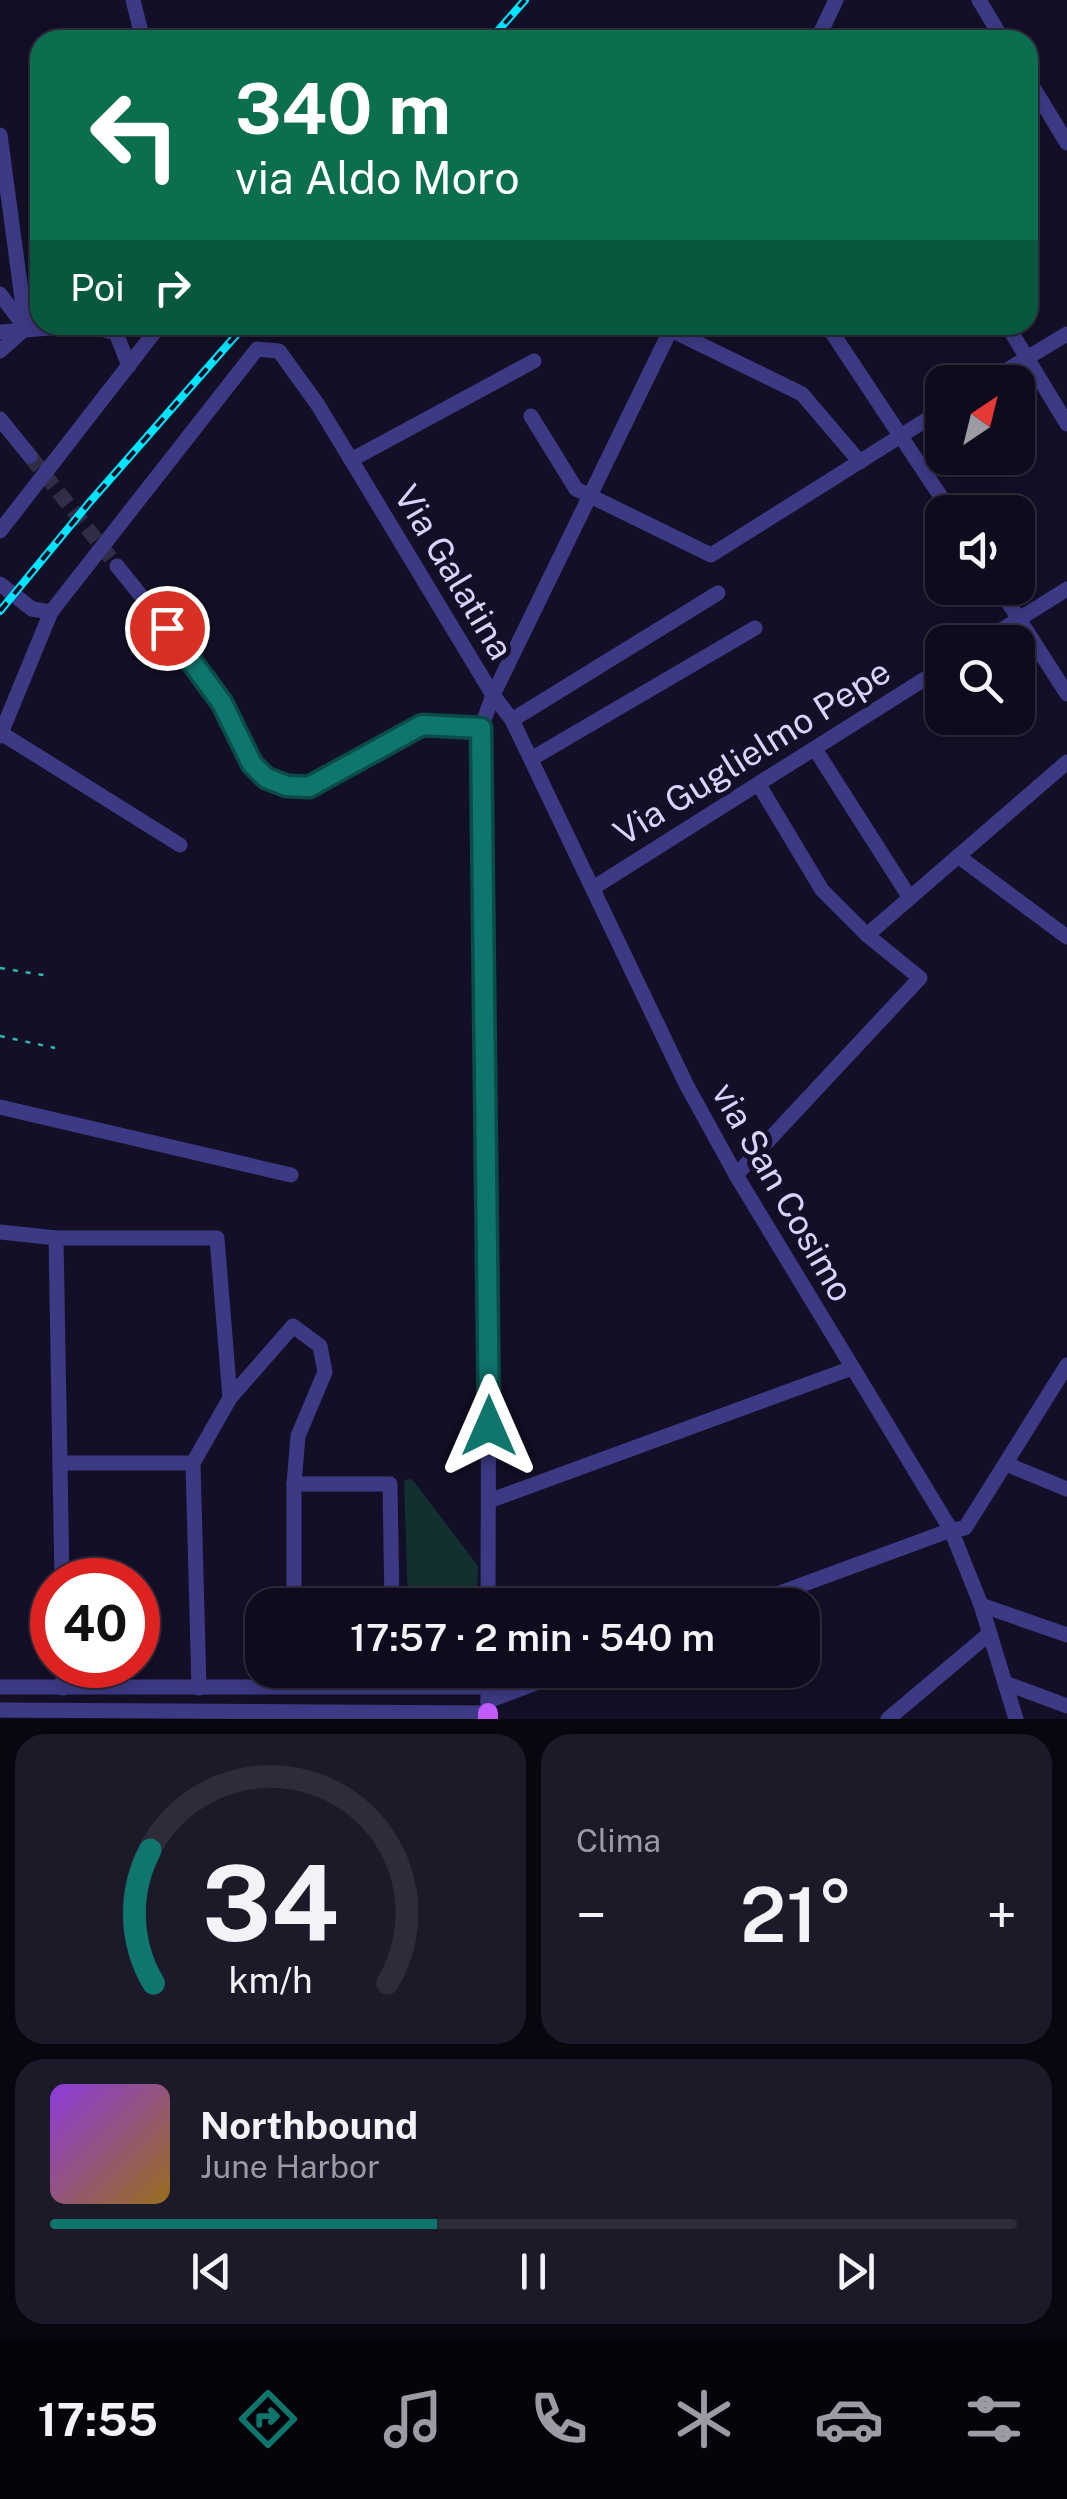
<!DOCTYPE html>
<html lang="it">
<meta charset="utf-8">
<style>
:root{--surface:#0e0b1c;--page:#1c1929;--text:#f1f3f6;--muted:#9b9ba3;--line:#2e2b3b;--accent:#0f766e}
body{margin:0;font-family:"Public Sans",sans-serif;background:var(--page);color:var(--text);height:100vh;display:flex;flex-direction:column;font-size:38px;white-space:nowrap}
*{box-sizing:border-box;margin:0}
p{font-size:32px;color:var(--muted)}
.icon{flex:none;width:55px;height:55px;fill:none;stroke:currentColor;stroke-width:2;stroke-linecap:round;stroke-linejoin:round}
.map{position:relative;height:1719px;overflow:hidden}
.details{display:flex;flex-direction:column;gap:15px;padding:15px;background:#08060f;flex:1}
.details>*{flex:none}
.top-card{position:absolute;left:30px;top:30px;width:1008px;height:305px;border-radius:30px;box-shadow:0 5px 15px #0003,0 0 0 2px var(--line);background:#0b6e4f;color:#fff;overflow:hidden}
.needle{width:65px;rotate:35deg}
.fabs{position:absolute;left:925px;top:365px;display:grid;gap:20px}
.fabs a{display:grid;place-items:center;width:110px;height:110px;border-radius:20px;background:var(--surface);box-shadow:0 5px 15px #0003,0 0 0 2px var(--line);font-size:50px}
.speed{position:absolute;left:30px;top:1558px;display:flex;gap:20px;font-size:50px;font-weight:700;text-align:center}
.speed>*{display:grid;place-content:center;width:130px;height:130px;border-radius:50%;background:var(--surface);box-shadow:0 5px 15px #0003,0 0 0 2px var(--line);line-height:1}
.speed .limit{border:15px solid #d22;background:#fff;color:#111}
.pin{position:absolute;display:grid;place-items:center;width:85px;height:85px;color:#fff;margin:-42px;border:5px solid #fff;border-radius:50%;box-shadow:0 2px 10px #0007}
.me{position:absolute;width:110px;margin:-55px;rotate:0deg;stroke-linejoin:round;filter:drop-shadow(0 0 8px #0008)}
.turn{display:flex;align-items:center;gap:35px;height:210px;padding:0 40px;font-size:45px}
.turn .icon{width:130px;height:130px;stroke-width:2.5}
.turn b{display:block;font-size:70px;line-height:85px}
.then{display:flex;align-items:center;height:95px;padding:0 40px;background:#0003;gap:20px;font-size:38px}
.big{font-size:75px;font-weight:600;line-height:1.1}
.details .card{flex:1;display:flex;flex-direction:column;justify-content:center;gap:15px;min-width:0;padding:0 35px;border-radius:30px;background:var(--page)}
.details .dial{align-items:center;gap:0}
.dial svg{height:260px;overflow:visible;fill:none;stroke:var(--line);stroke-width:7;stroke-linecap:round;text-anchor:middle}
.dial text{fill:var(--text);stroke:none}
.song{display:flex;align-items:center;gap:30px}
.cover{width:120px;height:120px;border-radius:15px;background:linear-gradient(135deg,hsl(270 70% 55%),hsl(40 70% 35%))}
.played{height:10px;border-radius:5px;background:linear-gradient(90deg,var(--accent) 40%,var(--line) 40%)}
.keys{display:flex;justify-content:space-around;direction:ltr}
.heat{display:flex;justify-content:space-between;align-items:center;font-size:55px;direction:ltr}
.details .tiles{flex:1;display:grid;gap:15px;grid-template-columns:1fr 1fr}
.card:last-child{grid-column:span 2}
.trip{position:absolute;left:245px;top:1588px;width:575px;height:100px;border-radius:30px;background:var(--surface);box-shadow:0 5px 15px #0003,0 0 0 2px var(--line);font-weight:600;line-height:100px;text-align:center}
.dock{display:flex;height:160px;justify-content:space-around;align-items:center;background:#06040b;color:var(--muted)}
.dock .icon{width:70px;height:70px}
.dock .selected{color:var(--accent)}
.dock b{font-size:45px;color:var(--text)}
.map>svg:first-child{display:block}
</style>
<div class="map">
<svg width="1067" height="1719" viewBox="0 0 1067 1719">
<rect width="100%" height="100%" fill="#130f26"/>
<!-- green -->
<path fill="#12302f" d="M412,1479L478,1566L477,1605H408L404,1480Z"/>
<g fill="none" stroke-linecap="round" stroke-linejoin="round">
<!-- minor-tunnel -->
<path stroke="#312d47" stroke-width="15" stroke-dasharray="15 8" stroke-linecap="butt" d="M30,456L117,566"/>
<!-- path -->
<g stroke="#2fb8b0" stroke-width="2.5" stroke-dasharray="5 8" stroke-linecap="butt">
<path d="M0,968L49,976"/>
<path d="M0,1036L55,1048"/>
</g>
<!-- minor -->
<g stroke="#3d3a85" stroke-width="15">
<path d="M133,0L143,40"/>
<path d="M979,0L1003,40"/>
<path d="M817,40L836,0"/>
<path d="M1028,79L1067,143"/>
<path d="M0,135L26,328"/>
<path d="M0,294L25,327"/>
<path d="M87,325L116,333L129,366"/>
<path d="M673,325L493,695L512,720L686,1084L736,1175L951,1530L981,1605L1016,1719"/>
<path d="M827,325L951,512"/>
<path d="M1007,325L1067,424"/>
<path d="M671,330L802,394L860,462"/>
<path d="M0,332L87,325"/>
<path d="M0,351L26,328"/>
<path d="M987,382L1067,334"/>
<path d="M531,416L576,489L711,555L942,410"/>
<path d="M0,419L30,456"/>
<path d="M351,460L534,361"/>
<path d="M0,531L160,325"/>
<path d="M117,566L192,659L222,703L252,764L266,778L287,786L309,787L422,725L481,728"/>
<path d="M0,584L32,609L51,612L257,349L279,351L318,405L493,695L481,728L489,1239L488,1605"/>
<path d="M999,588L1067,694"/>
<path d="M982,642L1067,589"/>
<path d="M512,720L718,593"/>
<path d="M1,733L180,845"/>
<path d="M0,736L51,612"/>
<path d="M815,749L910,898"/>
<path d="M531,759L755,628"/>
<path d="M958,856L1067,937"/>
<path d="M593,888L942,668"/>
<path d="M867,935L1067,762"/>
<path d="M0,1107L291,1175"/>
<path d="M736,1175L920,978L867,935L822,890L759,785"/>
<path d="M0,1232L56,1238H217L230,1398"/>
<path d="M56,1238L62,1580"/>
<path d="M60,1463H193"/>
<path d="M1006,1464L1067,1489"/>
<path d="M294,1484H390L392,1605"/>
<path d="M489,1501L852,1368"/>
<path d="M747,1605L951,1530L965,1528L1067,1365"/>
<path d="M981,1605L1067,1635"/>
<path d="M63,1665V1688"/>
<path d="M1005,1683L1067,1706"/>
<path d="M0,1687H488"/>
<path d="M199,1688L193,1463L230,1398L293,1326L320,1346L325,1372L298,1436L294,1484V1605"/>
<path d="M488,1701L571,1670"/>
<path d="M0,1710L488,1713V1670"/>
<path d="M888,1719L990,1633"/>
</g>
<!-- major -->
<path stroke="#c25bff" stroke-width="20" d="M488,1719V1713"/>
<!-- rail casing -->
<g stroke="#00e5ff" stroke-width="8">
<g id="rail">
<path d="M490,40L525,0"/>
<path d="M0,611L89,503L245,325"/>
</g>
</g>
<!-- rail -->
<use href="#rail" stroke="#130f26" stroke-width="4" stroke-dasharray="11" stroke-linecap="butt"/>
</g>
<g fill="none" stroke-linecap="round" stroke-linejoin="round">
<!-- route casing -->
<g stroke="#0a4d48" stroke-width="25">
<path id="route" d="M167,628L222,703L252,764L266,778L287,786L309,787L422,725L481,728L489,1426"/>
</g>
<!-- route -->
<use href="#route" stroke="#0f766e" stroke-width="18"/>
</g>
<g text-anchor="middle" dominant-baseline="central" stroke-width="10" stroke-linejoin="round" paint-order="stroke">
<!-- street labels -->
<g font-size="35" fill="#d9d4ff" stroke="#130f26">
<text transform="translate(454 572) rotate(59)">Via Galatina</text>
<text transform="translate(752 752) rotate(-32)">Via Guglielmo Pepe</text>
<text transform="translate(783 1192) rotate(60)">via San Cosimo</text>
</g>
</g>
</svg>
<div class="fabs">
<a><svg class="needle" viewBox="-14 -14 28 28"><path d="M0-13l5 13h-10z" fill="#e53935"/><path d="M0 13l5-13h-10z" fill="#9b9ba3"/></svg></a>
<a><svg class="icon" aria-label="sound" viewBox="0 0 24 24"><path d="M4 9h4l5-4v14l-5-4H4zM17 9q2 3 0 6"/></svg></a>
<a><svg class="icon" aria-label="search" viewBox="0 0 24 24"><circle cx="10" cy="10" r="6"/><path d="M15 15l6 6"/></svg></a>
</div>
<div class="speed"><div class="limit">40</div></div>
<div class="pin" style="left:167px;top:628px;background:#d93025"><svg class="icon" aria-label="arrive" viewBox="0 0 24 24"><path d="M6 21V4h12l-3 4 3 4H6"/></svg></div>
<svg class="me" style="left:489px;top:1426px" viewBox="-20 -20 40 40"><path d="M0-17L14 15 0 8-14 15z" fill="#0f766e" stroke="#fff" stroke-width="4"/></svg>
<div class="trip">17:57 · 2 min · 540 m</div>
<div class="top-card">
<div class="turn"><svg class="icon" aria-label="left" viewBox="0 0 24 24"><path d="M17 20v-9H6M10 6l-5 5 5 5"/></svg><div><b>340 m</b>via Aldo Moro</div></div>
<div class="then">Poi<svg class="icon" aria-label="right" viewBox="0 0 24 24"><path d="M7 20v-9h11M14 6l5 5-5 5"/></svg></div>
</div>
</div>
<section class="details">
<div class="tiles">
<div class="card dial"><svg viewBox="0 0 100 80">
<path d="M14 69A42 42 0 1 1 86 69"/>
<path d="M14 69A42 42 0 0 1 13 28" stroke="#0f766e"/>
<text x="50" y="56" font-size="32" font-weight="700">34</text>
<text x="50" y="72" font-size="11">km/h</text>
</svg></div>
<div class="card"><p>Clima</p>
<div class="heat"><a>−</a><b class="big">21°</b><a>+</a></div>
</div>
<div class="card">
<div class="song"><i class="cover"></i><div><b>Northbound</b><p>June Harbor</p></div></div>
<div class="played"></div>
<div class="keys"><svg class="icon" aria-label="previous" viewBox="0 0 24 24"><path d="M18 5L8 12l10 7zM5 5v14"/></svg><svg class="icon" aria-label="pause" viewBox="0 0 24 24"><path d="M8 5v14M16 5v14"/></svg><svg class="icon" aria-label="next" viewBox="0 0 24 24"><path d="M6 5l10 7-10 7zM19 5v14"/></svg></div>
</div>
</div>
</section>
<nav class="dock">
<b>17:55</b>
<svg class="icon selected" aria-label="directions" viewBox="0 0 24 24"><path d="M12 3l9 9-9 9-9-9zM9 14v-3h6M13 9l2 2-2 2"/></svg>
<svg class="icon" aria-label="music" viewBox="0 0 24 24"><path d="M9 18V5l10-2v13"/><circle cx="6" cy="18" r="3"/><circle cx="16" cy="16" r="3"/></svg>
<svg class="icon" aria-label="phone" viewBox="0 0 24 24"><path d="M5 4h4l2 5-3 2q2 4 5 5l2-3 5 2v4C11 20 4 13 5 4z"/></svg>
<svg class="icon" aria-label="climate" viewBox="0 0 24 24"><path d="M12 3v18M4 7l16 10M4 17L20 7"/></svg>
<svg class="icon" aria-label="car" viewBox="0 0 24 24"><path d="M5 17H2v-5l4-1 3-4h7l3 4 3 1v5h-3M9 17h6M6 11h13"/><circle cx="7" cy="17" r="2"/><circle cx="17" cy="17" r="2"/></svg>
<svg class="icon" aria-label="filters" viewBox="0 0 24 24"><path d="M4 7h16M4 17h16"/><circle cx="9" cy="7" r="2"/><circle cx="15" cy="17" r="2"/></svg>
</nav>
